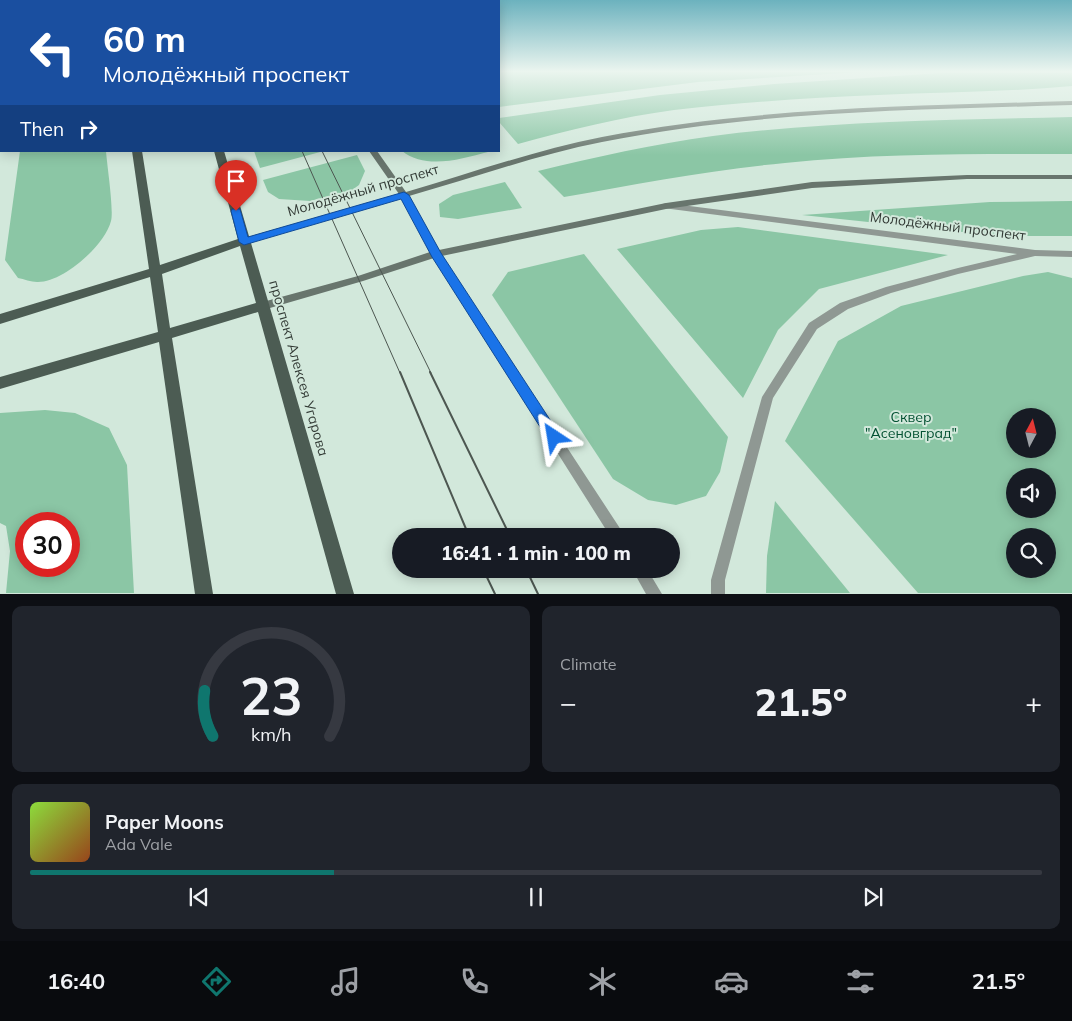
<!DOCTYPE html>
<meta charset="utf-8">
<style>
:root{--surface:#171b24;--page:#20242c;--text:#f1f3f6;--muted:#9ea1a6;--line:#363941;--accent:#0f766e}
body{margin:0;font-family:Mulish,sans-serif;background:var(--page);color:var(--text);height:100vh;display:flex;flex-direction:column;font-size:19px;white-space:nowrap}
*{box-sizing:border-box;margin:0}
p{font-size:16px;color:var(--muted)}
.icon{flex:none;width:28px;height:28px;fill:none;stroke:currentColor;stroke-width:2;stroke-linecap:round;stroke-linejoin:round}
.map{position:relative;height:594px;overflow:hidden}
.side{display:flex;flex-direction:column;gap:12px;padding:12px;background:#0d0f14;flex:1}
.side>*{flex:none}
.guide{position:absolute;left:0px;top:0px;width:500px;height:152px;box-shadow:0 2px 12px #0003;background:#1a4fa0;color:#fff;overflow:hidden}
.needle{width:32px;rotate:7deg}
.buttons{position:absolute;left:1006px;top:408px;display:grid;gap:10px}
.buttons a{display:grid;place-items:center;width:50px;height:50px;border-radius:50%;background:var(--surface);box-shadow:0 2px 12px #0003;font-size:25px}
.speed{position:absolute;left:15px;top:512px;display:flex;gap:10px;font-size:25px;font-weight:700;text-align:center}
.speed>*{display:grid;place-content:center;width:65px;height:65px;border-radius:50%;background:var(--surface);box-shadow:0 2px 12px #0003;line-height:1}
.speed .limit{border:8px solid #d22;background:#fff;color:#111}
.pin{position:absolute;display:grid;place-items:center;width:42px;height:42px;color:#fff;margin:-51px -21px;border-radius:50% 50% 50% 0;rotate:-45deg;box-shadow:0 0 5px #0007}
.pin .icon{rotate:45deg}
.me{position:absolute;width:55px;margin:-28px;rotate:327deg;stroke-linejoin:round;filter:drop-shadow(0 0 4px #0008)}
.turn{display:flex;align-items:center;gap:18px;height:105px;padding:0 20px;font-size:22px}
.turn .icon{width:65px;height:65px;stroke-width:2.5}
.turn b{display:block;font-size:35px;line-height:42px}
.then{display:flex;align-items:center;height:48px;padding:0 20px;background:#0003;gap:10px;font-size:19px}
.big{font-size:38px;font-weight:800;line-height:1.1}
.side .widget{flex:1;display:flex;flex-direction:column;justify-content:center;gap:8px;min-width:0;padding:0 18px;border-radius:10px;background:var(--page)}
.side .dial{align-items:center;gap:0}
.dial svg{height:130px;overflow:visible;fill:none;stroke:var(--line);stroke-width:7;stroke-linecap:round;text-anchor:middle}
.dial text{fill:var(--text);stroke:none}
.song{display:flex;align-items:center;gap:15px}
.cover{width:60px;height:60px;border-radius:8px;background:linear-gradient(135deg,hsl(90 70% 55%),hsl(20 70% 35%))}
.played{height:5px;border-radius:2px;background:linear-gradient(90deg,var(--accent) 30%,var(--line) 30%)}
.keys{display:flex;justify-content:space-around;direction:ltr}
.heat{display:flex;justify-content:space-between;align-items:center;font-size:28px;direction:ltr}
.side .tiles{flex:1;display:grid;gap:12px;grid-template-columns:1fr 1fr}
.widget:last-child{grid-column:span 2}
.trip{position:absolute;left:392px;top:528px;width:288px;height:50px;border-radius:25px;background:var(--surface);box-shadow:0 2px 12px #0003;font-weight:800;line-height:50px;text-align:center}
.tab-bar{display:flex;height:80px;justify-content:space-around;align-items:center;background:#090b0e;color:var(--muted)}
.tab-bar .icon{width:35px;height:35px}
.tab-bar .on{color:var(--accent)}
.tab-bar b{font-size:22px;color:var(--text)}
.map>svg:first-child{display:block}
</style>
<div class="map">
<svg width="1072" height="594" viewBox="0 0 1072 594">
<rect width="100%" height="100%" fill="#d2e8db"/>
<!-- green -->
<g fill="#8bc6a5" fill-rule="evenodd">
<path d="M499,72H861L698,82L499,107Z"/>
<path d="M942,73H1072V86C1008,92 943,92 878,95C810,98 742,102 674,110C621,117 569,130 518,144L499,122V118L660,95L774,84Z"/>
<path d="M1072,117V154C976,154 880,153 785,163C710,170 637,184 564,197L538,171C596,157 653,144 713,136C831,121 952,120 1072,117Z"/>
<path d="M20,151H106C107,165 114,210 111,221C105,245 63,283 37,282C31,282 24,279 18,278L5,260Z"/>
<path d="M254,151H324L260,168Z"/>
<path d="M402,151H487L488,152C461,159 426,170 402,151Z"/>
<path d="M357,155L365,171L359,185L352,190L310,201L279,199L268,192L263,180Z"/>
<path d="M505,182L522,208L458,219L440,217L439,204L453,195Z"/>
<path d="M1072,201V236H1001L802,215L990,202Z"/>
<path d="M738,227L948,255L819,289L778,330L743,398L617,249L701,230Z"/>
<path d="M584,254L728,437L720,472L706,496L676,505L648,500L613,479L492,295L508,272Z"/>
<path d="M1048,272L1072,278V593H918L785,441L838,341L901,306L1023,276ZM1015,416H1048V449H1015ZM1015,476H1048V509H1015ZM1015,536H1048V569H1015Z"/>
<path d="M45,410L75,413L109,428L127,465L134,593H6L10,551L6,526L0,523V413ZM26,524H69V566H26Z"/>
<path d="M775,501L850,593H766L767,556Z"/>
</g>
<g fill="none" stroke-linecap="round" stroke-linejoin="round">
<!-- street -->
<g fill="#8f9893" fill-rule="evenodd">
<path d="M666,203L1035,250L1072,251V257L1035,256L958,274L891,293L848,309L817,329L773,398L725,580V594H711V580L762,397L809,323L840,303L886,287L958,268L1017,254L663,208L662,206L663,204Z"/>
<path d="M436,251L439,252L625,536H610L433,256L431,254Z"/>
<path d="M632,569H647L662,594H646Z"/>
</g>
<!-- secondary -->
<path fill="#68756d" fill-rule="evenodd" d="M1072,101V105C915,110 756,111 602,142C536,155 473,178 409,196L439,250L666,203L812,182L967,175H1072V179H967L812,188L666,209L437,257L363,281L263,310L259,309L258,306L259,303L358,276L430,252L402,198L244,244L239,241L241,239L399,194L369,151H377L406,192C471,173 536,150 602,137C757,107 915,106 1072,101Z"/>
<!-- primary -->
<path fill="#4c5c53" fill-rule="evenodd" d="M132,151H142L160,265L238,239L214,151H224L354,594H336L258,312L172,338L213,594H195L159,342L0,389V377L158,332L150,277L0,324V314L149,269ZM240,246L256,303L170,328L162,274Z"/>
<!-- tram-far1 -->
<g stroke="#4d5751" stroke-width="1">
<path d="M302,151L400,373"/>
<path d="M322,151L431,373"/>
</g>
<!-- tram -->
<g stroke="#4d5751" stroke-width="2">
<path d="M400,372L469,536"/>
<path d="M430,372L510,536"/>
<path d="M483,569L495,594"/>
<path d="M526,569L538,594"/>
</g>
</g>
<!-- sky -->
<linearGradient id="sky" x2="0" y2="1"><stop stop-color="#6cb2be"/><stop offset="0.46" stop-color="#ebf5ef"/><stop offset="1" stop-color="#ebf5ef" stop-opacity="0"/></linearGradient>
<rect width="1072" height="155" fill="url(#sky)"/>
<!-- route -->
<path fill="#1a73e8" stroke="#114b97" d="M404,192L409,195L441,253L558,432L561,437L558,441L554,443L549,441L432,257L401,199L244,245L239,242L231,211L232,209H240L248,237Z"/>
<g text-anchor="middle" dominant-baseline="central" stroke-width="4" stroke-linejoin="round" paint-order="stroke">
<!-- street labels -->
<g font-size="14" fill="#323a35" stroke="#d2e8db">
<text transform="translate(363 190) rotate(-16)">Молодёжный проспект</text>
<text transform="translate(948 226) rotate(7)">Молодёжный проспект</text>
<text transform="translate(299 368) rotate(74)">проспект Алексея Угарова</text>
</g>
<!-- park labels -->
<g font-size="14" fill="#035132" stroke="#d2e8db">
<text x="911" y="417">Сквер<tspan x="911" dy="16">"Асеновград"</tspan></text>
</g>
</g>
</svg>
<div class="buttons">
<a><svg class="needle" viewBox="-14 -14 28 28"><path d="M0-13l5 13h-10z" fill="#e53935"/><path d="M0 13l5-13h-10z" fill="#9ea1a6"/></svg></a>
<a><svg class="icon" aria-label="sound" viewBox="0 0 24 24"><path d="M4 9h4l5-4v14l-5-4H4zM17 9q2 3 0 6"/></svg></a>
<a><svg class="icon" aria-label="search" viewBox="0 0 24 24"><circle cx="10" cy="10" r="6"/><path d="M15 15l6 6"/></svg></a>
</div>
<div class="speed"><div class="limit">30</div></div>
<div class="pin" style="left:236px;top:211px;background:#d93025"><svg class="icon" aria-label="arrive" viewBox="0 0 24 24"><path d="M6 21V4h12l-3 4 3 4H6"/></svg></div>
<svg class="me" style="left:554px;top:437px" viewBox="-20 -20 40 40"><path d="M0-17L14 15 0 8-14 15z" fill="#1a73e8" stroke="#fff" stroke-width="4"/></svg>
<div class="trip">16:41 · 1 min · 100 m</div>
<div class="guide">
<div class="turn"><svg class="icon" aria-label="left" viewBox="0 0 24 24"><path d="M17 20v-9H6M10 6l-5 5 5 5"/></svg><div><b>60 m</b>Молодёжный проспект</div></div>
<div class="then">Then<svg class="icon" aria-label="right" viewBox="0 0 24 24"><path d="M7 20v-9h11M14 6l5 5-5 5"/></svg></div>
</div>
</div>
<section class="side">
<div class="tiles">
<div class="widget dial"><svg viewBox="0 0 100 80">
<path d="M14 69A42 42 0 1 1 86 69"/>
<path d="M14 69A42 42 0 0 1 9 41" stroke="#0f766e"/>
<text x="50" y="56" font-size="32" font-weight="700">23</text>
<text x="50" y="72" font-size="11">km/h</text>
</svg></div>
<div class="widget"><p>Climate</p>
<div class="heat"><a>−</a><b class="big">21.5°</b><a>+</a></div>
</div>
<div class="widget">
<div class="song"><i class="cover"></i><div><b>Paper Moons</b><p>Ada Vale</p></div></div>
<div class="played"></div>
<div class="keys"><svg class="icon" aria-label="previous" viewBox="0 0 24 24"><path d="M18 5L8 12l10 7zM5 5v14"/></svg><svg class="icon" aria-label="pause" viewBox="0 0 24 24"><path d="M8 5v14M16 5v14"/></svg><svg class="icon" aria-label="next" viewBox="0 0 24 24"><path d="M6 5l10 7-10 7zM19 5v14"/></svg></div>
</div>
</div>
</section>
<nav class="tab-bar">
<b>16:40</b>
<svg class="icon on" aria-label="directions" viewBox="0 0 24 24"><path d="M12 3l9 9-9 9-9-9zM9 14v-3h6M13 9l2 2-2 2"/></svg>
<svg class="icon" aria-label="music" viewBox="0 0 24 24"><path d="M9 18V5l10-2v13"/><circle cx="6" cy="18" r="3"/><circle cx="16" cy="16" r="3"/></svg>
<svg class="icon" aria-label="phone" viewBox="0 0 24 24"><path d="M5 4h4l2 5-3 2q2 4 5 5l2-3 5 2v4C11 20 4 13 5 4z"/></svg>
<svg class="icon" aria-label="climate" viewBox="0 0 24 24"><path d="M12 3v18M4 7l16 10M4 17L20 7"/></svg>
<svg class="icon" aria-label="car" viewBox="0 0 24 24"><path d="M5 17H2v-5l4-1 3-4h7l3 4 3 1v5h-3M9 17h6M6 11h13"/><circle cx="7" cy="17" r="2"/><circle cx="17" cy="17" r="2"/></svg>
<svg class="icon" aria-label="filters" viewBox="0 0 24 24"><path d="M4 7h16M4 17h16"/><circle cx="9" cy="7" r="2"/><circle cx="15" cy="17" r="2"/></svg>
<b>21.5°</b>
</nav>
